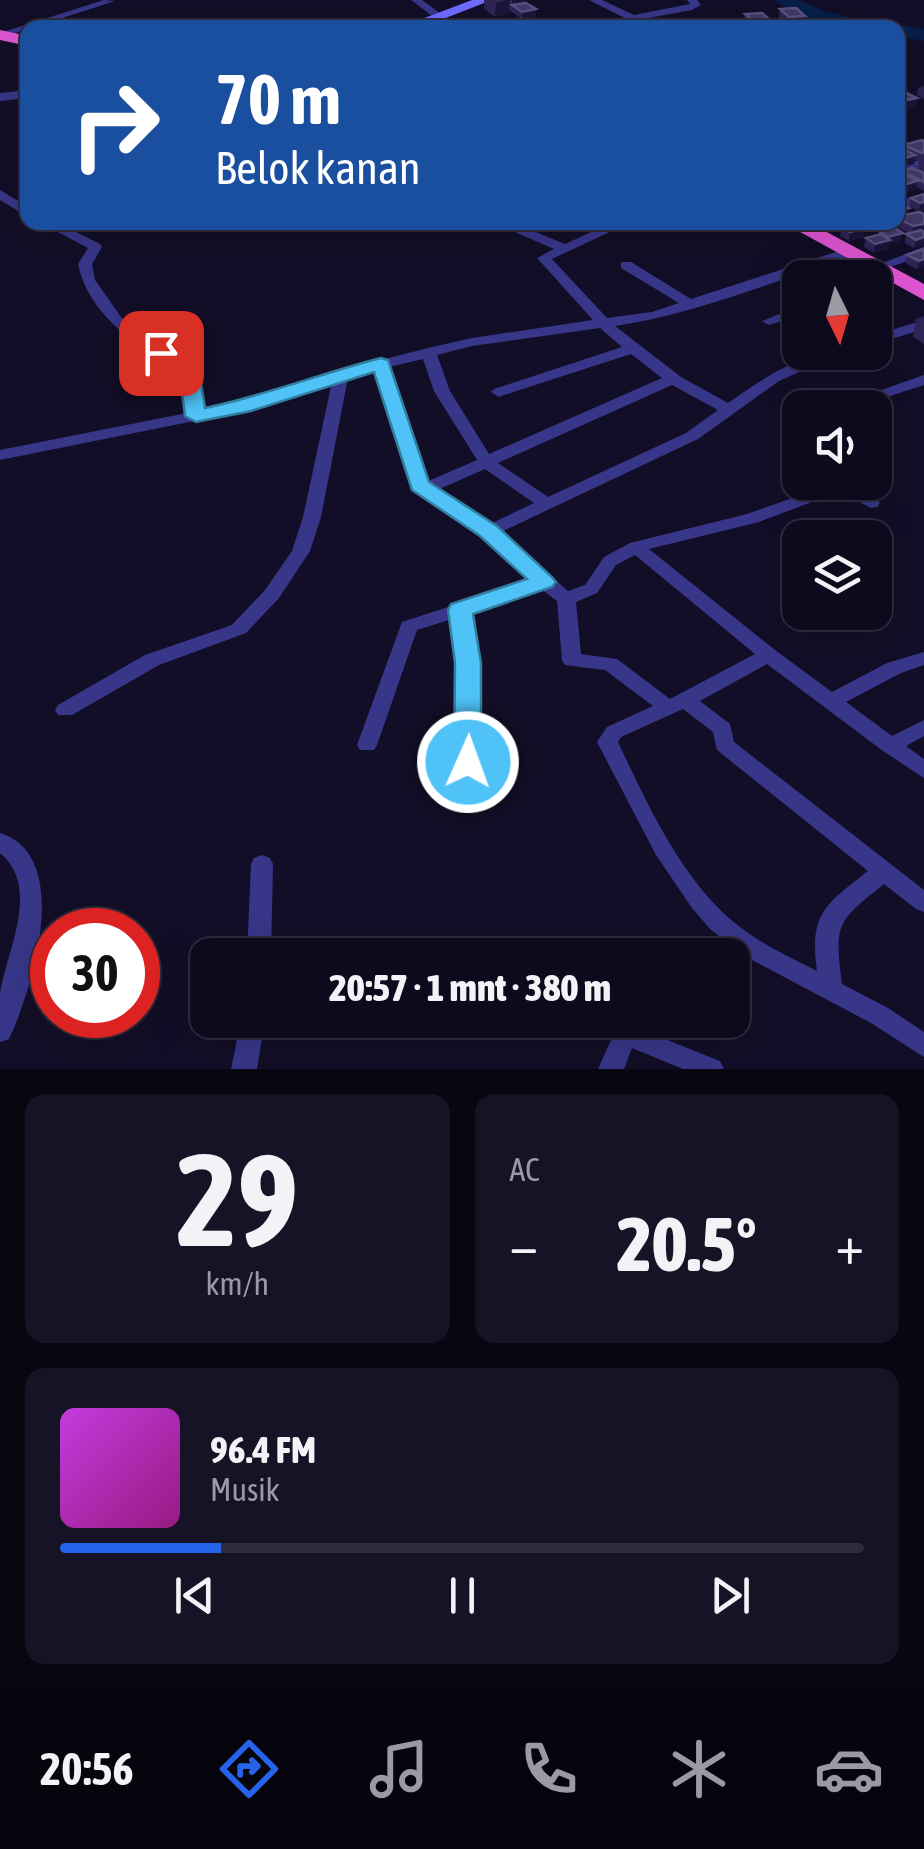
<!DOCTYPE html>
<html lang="id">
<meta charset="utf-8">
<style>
:root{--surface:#0e0a1d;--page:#171326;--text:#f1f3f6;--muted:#9b9aa4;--line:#2e2b3b;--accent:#2563eb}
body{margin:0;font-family:"Asap Condensed",sans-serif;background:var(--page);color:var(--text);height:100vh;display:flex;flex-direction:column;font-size:38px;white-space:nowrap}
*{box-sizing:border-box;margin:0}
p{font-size:32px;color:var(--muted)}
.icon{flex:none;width:55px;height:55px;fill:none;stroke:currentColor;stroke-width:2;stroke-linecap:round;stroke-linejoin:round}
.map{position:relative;height:1069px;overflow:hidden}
.side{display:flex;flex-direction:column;gap:25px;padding:25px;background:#080610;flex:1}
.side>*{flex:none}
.guide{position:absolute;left:20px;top:20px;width:885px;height:210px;border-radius:20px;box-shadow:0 10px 40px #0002,0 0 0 2px var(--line);background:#1a4fa0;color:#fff;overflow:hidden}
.needle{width:65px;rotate:175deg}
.tools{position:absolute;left:782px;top:260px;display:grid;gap:20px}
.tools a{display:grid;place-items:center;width:110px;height:110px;border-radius:20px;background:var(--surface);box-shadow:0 10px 40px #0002,0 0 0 2px var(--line);font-size:50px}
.speed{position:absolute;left:30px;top:908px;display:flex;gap:20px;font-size:50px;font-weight:700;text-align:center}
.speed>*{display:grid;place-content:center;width:130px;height:130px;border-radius:50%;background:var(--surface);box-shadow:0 10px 40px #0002,0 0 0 2px var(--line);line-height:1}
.speed .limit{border:15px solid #d22;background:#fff;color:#111}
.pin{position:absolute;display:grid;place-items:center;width:85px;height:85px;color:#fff;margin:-42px;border-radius:20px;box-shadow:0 5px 15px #0006}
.me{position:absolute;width:110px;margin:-55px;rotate:2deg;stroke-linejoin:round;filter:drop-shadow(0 0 8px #0008)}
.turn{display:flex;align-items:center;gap:35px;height:210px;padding:0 30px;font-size:45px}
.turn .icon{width:130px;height:130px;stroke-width:2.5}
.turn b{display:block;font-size:70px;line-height:85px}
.big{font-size:75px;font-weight:800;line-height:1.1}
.side .tile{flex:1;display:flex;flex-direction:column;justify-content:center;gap:15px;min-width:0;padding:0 35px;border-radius:20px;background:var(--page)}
.side .dial{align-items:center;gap:0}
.dial b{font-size:130px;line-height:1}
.song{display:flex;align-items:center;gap:30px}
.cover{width:120px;height:120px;border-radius:15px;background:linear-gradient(135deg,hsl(290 70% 55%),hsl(310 70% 35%))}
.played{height:10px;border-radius:5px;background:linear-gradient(90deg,var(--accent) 20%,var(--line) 20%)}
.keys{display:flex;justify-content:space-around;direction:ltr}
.heat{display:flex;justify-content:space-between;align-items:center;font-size:55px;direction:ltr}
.side .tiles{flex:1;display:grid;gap:25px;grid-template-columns:1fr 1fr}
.tile:last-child{grid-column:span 2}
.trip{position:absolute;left:190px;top:938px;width:560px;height:100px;border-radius:20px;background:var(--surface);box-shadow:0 10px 40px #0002,0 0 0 2px var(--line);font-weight:800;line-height:100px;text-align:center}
.menu{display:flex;height:160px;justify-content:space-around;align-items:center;background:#06040c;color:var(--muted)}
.menu .icon{width:70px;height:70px}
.menu .active{color:var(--accent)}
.menu b{font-size:45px;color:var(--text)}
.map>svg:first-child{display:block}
</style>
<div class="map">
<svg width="924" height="1069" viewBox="0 0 924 1069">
<rect width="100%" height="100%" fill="#120e27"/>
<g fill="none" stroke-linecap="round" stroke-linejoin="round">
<!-- river -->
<g fill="#071e47" fill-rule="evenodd">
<path d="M775,0H800L824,11L890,28C852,28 804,28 775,0Z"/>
<path d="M898,24L924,29V41L898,36V28H890Z"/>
</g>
<!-- minor -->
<g fill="#383689" fill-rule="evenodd">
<path d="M104,0L115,1L0,38V33Z"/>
<path d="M411,0H422L460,28H448Z"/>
<path d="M589,0H602L634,15L690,4L687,0H697L701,5L692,10L643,19L658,28H644Z"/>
<path d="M186,18L222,25L227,28H204L183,23L181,21Z"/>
<path d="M924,142V149L898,155V149Z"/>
<path d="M924,158V166L898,174V167Z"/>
<path d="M0,190L28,207V217L0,200Z"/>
<path d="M924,193V201L898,210V202Z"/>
<path d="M39,222H56L100,244L102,247L92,264L95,280L121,317L193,374L203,410L240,402L315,377L428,348L472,338L593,320L537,258L554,249L492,222H511L565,244L613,222H631L552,259L607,318L652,312L679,303L621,268V262H631L691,299L842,250H852V256C774,281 696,314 615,326L681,377L728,403C763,379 800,352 844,352L779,381L698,439L501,532L568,591L585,585L604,557L630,543L747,514L831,484L854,485L877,499L880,503L877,507L871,508L844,494H833L759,522L649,549L775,650L832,692L887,663L924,652V665L901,673L846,702L892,736L924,720V736L906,746L924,759V778L883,751L767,664L700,701L730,724L734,742L924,890V912L916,909L884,884C837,922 834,922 842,984L888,1008L924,1032V1057L871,1023L752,960L711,930L692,908L656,855L597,742L607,727L653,706L605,670L565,665L562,660L557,601L541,589L470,613L478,663L477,762L474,767L467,770L460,767L457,762L458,663L452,619L417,630L377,745L374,750H360L357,745L402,622L531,580L483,535L413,490L376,371L348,378L321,517L310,551L279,598L246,633L159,665L72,715H58L55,710L58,705L145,655L232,625L265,590L292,551L303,517L332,382L244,411L0,460V450L187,413L181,379C142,348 88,316 78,264L88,248ZM600,328L622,347L494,389L491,392L499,397L504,395L631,354L662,378L489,454L450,391L437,355L472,346ZM423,359L434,391L477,460L426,482L389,367ZM672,385L718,410L686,433L548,497L498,463ZM485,469L534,503L490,524L437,490ZM635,555L755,654L670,699L617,659L581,654L576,602L597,593L616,565ZM683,709L713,732L717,750L868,871C825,905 809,913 817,971C787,956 755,941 730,919C679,874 647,803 618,742L621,737Z"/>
<path d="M924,247V255L879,271L872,267Z"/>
<path d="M896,273L901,274V280L875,288V279Z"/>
<path d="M800,306V315L769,325L762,321Z"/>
<path d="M924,320V329L875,344V335Z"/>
<path d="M924,375V385L854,408H830Z"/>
<path d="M0,833C74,856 32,990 9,1039L0,1042C0,1026 0,1009 0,994C6,951 42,888 0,853Z"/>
<path d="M262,855L270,858L273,864L271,955H247L251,864L254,858Z"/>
<path d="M241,1020H265L257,1069H231Z"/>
<path d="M578,1020H617L720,1061L724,1069H683L632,1048L624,1069H598L611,1040L581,1027Z"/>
</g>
<!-- tertiary -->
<path fill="#383689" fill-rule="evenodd" d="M28,90V98L0,101V93Z"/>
<!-- secondary -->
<path fill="#6e6bff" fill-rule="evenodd" d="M472,0H492L420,28H398Z"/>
<!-- trunk -->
<g fill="#e055d2" fill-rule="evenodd">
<path d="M0,30L28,36V46L0,40Z"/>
<path d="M782,222H808L924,284V300Z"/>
</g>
</g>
<!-- wall -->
<g fill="#2f2556">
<path d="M484,0H526V3L536,9V16L522,19L509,10V13L495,17L484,9Z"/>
<path d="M780,9L805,16L804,28H783L778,23Z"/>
<path d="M745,14L771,28H743Z"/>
<path d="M924,86V99L917,95L918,88Z"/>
<path d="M898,87L901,92L917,98L915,105L906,108L898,104Z"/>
<path d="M924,141V191L916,187V189L902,193L899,191L898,195V179H899L901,171L917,170L919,161L915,159L914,164L901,167L898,165V153L902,152L903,145Z"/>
<path d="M924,194V214V210L919,211L909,206L911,198Z"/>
<path d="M898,204L909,208L908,214H924L914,248L905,243L906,234L909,233L893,225L894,222H898Z"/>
<path d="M868,222H892L891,228L901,241L889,245V248L874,253L864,247L866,238L878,235L879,232L868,227Z"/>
<path d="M841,227L864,237L849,241L840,236Z"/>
<path d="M923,249L917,269L905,263L907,255Z"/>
<path d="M924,316V344L913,337L916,319Z"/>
</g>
<!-- shaded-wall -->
<g fill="#1c143b">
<path d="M507,0H510L509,13L495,17L496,3Z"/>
<path d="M512,0H526V10L512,5Z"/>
<path d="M536,9V16L522,19V12Z"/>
<path d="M805,16L804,28H788L789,17Z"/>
<path d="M771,21V28H753L754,22Z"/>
<path d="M904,70L903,77L898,79V71Z"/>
<path d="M917,98L915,105L906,108L907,100Z"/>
<path d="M915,155L914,164L901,167L902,159Z"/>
<path d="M917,181L916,189L902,193L904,185Z"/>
<path d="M924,202V209L919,211L920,203Z"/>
<path d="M909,208L907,217L898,218V211Z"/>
<path d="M882,222H892L891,228L877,232L878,224Z"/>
<path d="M924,224V232L912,235L913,226Z"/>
<path d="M865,228L864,237L849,241L850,232Z"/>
<path d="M903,233L901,241L889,245V248L874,253L875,244L888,240V237Z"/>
<path d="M924,237V245L914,248L916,240Z"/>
<path d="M924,259V267L917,269L919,261Z"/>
</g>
<!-- building -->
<g fill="#413868" stroke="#595080" stroke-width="2.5">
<path d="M526,3L536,9L522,12L512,5Z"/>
<path d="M796,8L805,16L789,17L780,9Z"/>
<path d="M762,13L771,21L754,22L745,14Z"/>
<path d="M904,92L917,98L907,100L898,95V93Z"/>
<path d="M922,140L924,141V152L922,153L903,145Z"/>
<path d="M907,151L915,155L902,159L898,156V153Z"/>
<path d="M912,168L924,173V182L901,171Z"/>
<path d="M908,176L917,181L904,185L898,182V179Z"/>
<path d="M924,194V202L920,203L911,198Z"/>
<path d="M899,203L909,208L898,211V204Z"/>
<path d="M919,212L924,214V224L913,226L898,218V216Z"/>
<path d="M856,223L865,228L850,232L841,227Z"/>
<path d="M893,227L903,233L888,237L879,231Z"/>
<path d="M921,230L924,232V237L916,240L906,234Z"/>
<path d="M881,234L890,240L875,244L866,238Z"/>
<path d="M923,249L924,250V259L919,261L907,255Z"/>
</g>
<!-- route -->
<path fill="#4fc3f7" stroke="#337fa1" stroke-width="2.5" d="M161,347L168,349L201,383L205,408C264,396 322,373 381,358L388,360L429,482L497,526L552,577L556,582L552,587L473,614L481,663V762L477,769H458L454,762L455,663L448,610L451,604L527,579L480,536L412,490L374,372L251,411L196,422L185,416L181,384L152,353Z"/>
</svg>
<div class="tools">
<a><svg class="needle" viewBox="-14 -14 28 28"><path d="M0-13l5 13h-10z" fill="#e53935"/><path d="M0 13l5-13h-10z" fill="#9b9aa4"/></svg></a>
<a><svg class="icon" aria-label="sound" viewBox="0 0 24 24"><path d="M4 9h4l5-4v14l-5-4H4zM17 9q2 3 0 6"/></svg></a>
<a><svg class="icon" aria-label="layers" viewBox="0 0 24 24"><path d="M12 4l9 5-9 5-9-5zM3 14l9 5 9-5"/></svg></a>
</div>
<div class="speed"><div class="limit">30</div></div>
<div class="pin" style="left:161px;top:353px;background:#d93025"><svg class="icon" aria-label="arrive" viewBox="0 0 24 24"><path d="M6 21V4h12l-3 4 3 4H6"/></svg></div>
<svg class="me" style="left:468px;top:762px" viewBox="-20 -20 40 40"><circle r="17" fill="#4fc3f7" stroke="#fff" stroke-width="3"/><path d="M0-11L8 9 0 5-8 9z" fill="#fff"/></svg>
<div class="trip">20:57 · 1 mnt · 380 m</div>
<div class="guide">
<div class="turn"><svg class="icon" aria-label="right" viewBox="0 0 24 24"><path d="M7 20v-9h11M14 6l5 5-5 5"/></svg><div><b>70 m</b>Belok kanan</div></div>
</div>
</div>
<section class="side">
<div class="tiles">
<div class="tile dial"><b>29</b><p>km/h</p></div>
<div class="tile"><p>AC</p>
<div class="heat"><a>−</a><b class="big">20.5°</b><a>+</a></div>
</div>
<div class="tile">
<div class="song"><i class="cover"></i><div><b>96.4 FM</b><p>Musik</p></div></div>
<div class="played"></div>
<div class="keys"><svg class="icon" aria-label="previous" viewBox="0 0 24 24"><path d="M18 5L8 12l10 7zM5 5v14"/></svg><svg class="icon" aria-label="pause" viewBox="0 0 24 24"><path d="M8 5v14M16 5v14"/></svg><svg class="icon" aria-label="next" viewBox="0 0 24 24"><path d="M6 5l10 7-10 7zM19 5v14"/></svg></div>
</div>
</div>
</section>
<nav class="menu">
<b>20:56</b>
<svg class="icon active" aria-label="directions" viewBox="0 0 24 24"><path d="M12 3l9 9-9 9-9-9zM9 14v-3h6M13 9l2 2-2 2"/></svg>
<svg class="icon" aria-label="music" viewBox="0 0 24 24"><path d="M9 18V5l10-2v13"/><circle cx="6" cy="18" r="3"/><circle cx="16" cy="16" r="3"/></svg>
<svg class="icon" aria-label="phone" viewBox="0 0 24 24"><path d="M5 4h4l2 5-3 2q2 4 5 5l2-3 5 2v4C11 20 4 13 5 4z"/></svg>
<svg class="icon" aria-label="climate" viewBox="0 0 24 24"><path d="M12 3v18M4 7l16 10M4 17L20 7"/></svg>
<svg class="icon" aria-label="car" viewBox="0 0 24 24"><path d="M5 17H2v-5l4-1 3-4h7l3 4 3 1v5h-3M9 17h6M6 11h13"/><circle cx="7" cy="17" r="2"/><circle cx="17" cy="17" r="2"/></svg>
</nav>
